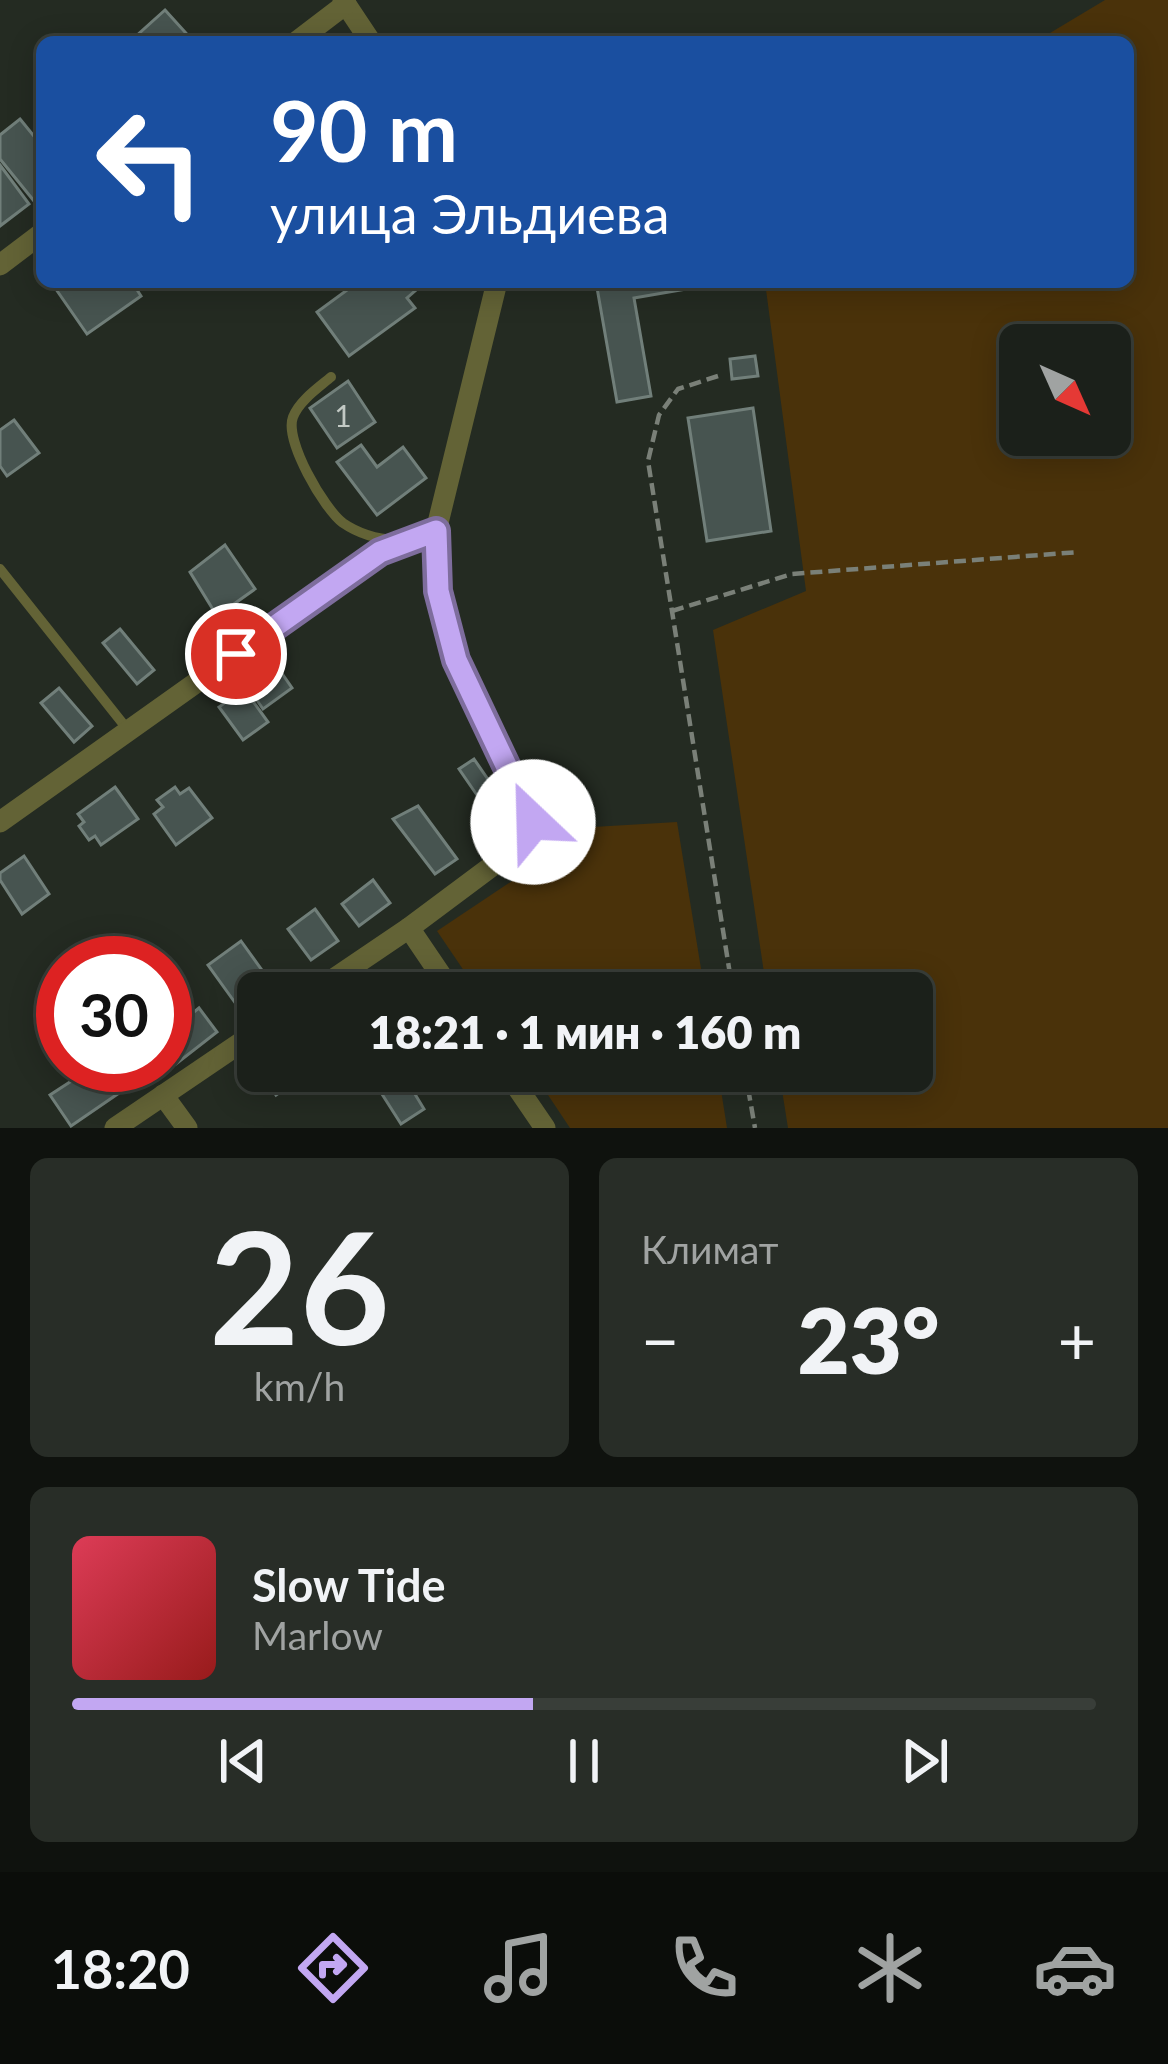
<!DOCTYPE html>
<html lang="ru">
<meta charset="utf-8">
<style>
:root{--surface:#1b201a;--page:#282d27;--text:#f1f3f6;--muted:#a0a3a2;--line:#393e39;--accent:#c2a7f2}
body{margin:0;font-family:Lato,sans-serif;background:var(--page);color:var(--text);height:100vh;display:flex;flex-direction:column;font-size:45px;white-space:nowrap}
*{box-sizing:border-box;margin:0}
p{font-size:39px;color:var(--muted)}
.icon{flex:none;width:66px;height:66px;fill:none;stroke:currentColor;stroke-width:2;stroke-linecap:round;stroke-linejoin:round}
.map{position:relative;height:1128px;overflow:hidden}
.side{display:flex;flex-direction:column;gap:30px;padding:30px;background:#0f120e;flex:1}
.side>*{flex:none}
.banner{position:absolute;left:36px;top:36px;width:1098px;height:252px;border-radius:18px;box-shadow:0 6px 30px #0003,0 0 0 3px var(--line);background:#1a4fa0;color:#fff;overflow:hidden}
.needle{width:78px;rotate:135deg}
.controls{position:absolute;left:999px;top:324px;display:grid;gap:24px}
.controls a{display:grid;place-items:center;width:132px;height:132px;border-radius:18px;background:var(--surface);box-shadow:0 6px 30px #0003,0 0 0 3px var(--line);font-size:60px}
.speed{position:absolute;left:36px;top:936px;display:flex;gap:24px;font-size:60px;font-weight:700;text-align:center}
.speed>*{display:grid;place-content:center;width:156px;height:156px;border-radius:50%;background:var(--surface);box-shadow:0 6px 30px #0003,0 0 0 3px var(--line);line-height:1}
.speed .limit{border:18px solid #d22;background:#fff;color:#111}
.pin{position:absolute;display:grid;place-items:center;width:102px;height:102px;color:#fff;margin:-51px;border:6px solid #fff;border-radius:50%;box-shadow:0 3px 12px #0007}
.me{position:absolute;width:132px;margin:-66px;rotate:336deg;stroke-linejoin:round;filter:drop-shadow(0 0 9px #0008)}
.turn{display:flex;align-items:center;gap:42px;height:252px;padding:0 36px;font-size:54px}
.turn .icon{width:156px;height:156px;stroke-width:2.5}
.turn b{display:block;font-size:84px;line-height:102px}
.big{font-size:90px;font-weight:800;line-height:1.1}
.side .widget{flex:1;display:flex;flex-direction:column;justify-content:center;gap:18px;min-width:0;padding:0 42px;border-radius:18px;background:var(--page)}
.side .dial{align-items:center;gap:0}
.dial b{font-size:156px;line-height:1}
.song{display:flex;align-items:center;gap:36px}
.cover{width:144px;height:144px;border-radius:18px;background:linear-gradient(135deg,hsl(350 70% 55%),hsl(0 70% 35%))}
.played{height:12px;border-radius:6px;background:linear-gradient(90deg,var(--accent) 45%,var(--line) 45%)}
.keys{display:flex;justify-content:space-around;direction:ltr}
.heat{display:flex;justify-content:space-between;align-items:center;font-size:66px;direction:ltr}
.side .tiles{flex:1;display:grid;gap:30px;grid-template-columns:1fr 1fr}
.widget:last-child{grid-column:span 2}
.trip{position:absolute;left:237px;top:972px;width:696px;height:120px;border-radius:18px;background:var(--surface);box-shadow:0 6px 30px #0003,0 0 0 3px var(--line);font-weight:800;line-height:120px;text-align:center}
.tabs{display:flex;height:192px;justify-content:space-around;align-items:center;background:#0b0d0a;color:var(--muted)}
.tabs .icon{width:84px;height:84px}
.tabs .selected{color:var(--accent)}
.tabs b{font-size:54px;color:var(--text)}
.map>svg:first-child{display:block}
</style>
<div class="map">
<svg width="1168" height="1128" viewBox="0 0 1168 1128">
<rect width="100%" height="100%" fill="#242b22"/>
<!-- green -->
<g fill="#4a320a" fill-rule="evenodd">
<path d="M1105,0H1168V1128H788L779,1071H912V993H767L713,630L806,591L765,282H1128V42H1035ZM1110,345V435H1020V345Z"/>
<path d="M677,822L705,993H479L437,931L593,827Z"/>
<path d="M532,1071H718L727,1128H570Z"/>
</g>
<!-- building -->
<g fill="#475450" stroke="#717f7a" stroke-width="3">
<path d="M165,10L194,42H137L134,38Z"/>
<path d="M20,119L42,146V194L34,201L0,159V135Z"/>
<path d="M0,165L29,204L0,226Z"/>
<path d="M51,282H132L141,296L87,334Z"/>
<path d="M358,282H410L416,290L407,298L415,308L349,356L317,312Z"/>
<path d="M596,282H727L634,298L651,396L617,402Z"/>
<path d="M755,356L758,376L732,379L730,359Z"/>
<path d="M348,381L375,422L337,448L310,408Z"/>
<path d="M753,408L771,531L707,541L688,418Z"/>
<path d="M14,420L39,453L7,476L0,466V430Z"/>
<path d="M361,445L377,467L403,447L426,478L377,515L337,462Z"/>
<path d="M225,545L255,589L217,616L190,572Z"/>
<path d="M120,629L154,670L137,684L103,643Z"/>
<path d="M272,659L292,688L263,709L243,680Z"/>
<path d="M59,688L92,726L74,742L41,703Z"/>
<path d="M244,689L268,722L243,740L219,707Z"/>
<path d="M474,759L516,820L501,830L459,769Z"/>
<path d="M115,787L138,819L101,845L95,836L89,840L79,826L84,822L78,814Z"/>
<path d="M175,787L180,794L189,788L212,818L176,845L154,814L163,807L157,800Z"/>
<path d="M418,806L457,859L435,874L393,819Z"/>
<path d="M24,856L49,894L22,914L0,880V873Z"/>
<path d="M373,880L390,903L359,926L342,904Z"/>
<path d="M315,909L338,941L311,960L288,929Z"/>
<path d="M241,941L269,980L236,1004L208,965Z"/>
<path d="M390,971L405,993H358Z"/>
<path d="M199,1008L217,1032L176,1064L165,1051V1035Z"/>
<path d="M96,1065H100L119,1093L71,1126L50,1095Z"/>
<path d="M261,1071H299L303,1076L276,1095Z"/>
<path d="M404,1076L424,1109L401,1124L380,1091Z"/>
</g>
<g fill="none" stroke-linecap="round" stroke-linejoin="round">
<!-- path -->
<g stroke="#7a8078" stroke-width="4.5" stroke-dasharray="12 6" stroke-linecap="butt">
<path d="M718,376L678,389L659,415L648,461L733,993"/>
<path d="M672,611L792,574L1079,552"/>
<path d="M745,1071L755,1128"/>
</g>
<!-- lane -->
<g stroke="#636336" stroke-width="10">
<path d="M331,377C318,388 299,401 293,417C284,440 324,509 343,523C359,534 377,539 396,540"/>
<path d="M0,569L128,730"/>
</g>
<!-- street -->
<g stroke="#636336" stroke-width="21">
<path d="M343,0L371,42"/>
<path d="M296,42L346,4"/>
<path d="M0,265L42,233"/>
<path d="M0,822L380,552L436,531"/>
<path d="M409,928L523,843L534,829L523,797L456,660L438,591L436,531L497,282"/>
<path d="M313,993L409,928L453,993"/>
<path d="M506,1071L545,1128"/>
<path d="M163,1095L187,1128"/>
<path d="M115,1128L258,1031"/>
</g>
</g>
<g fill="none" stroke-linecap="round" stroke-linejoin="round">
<!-- route casing -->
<g stroke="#7e6d9d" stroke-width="30">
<path id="route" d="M236,654L380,552L436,531L438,591L456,660L533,822"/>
</g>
<!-- route -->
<use href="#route" stroke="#c2a7f2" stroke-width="21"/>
</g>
<g text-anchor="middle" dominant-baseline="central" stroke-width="12" stroke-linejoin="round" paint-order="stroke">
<!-- number labels -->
<g font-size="30" fill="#c2c9c4">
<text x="343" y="415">1</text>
</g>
</g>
</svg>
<div class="controls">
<a><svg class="needle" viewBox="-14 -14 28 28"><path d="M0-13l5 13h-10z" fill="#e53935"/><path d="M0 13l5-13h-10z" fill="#a0a3a2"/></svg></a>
</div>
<div class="speed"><div class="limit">30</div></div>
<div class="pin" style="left:236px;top:654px;background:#d93025"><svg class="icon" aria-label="arrive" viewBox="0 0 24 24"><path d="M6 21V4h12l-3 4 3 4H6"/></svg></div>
<svg class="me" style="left:533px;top:822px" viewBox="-20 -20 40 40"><circle r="19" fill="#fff"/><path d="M0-13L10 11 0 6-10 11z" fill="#c2a7f2"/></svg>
<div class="trip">18:21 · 1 мин · 160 m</div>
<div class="banner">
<div class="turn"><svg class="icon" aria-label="left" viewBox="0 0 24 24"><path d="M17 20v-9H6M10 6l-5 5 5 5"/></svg><div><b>90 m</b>улица Эльдиева</div></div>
</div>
</div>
<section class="side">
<div class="tiles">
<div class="widget dial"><b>26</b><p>km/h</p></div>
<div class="widget"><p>Климат</p>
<div class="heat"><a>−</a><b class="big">23°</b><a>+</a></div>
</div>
<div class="widget">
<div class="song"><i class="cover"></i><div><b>Slow Tide</b><p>Marlow</p></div></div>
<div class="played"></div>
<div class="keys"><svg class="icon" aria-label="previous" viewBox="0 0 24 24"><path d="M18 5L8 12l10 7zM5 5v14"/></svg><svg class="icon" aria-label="pause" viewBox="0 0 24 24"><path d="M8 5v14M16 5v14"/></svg><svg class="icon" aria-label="next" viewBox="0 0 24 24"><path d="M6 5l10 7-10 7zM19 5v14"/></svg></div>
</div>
</div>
</section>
<nav class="tabs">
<b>18:20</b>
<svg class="icon selected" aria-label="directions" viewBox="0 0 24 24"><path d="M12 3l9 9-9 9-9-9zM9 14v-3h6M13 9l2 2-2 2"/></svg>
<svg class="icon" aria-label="music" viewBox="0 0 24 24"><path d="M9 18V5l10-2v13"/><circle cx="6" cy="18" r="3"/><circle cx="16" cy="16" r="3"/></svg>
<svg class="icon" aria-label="phone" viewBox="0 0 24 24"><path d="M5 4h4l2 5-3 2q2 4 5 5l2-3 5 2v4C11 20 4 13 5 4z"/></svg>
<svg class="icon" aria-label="climate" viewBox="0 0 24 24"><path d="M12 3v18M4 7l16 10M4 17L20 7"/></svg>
<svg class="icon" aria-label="car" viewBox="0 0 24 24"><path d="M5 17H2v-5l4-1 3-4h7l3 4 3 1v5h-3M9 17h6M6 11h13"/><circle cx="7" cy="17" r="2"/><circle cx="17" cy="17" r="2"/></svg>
</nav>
